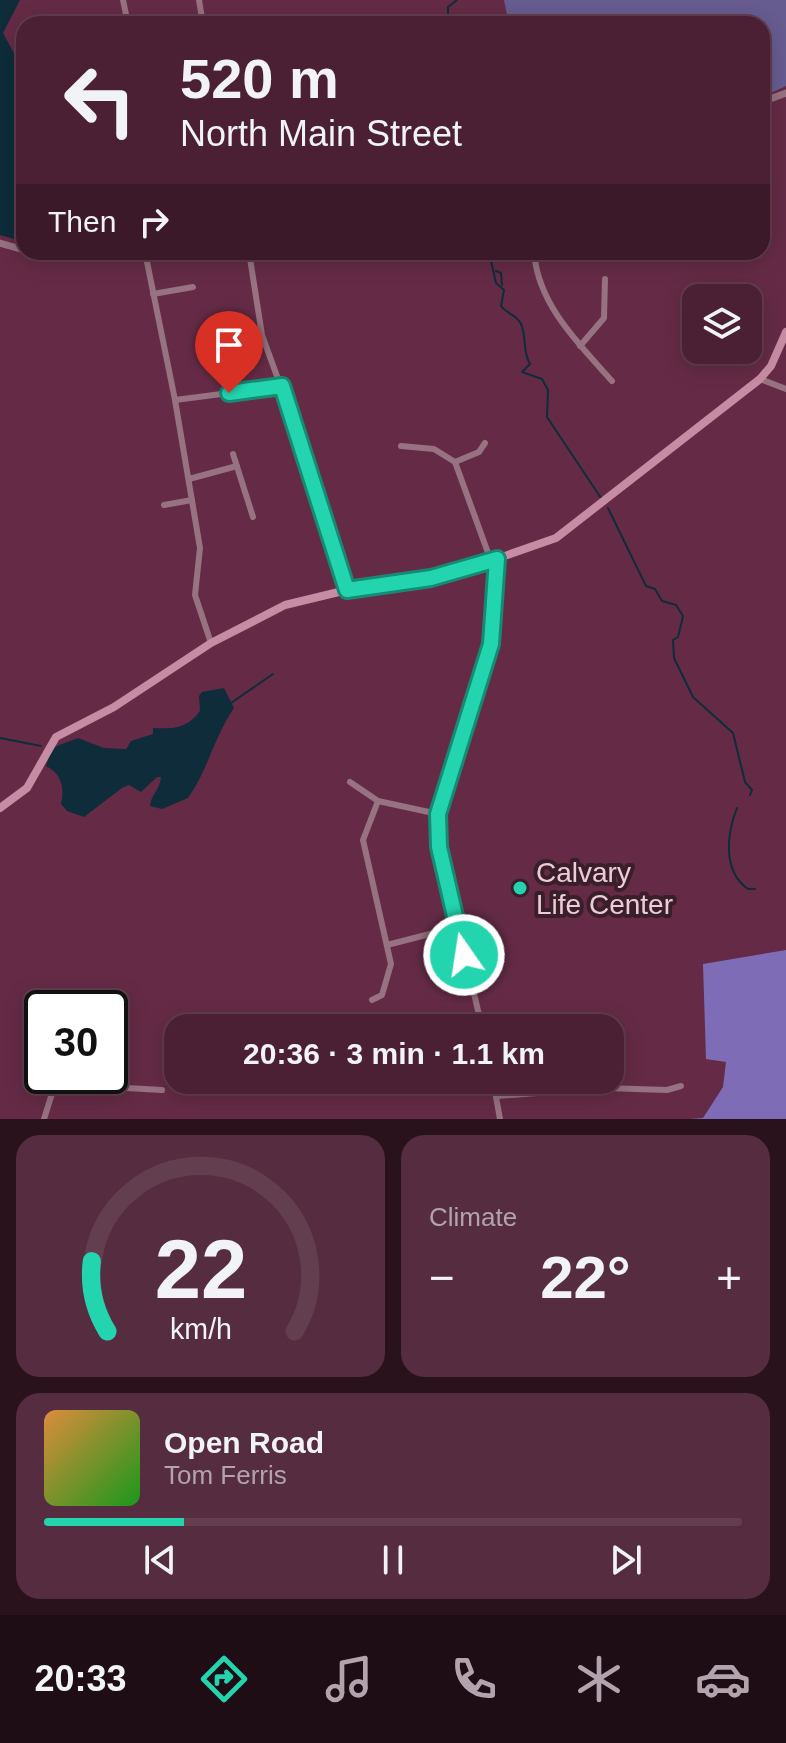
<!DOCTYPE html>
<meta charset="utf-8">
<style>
:root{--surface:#4c2034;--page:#562d40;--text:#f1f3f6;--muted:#b2a3ac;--line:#633e4f;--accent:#22d5af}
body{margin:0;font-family:Helvetica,sans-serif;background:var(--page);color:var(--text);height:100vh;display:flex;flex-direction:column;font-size:30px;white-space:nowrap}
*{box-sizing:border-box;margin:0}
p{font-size:26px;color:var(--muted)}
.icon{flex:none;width:44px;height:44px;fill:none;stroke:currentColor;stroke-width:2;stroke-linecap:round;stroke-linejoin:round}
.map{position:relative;height:1119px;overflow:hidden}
.drawer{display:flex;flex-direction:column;gap:16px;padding:16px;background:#2a121d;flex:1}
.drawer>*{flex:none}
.top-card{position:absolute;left:16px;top:16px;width:754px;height:244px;border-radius:24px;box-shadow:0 4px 20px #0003,0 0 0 2px var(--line);background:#4c2034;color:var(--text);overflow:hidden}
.buttons{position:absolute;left:682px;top:284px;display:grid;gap:16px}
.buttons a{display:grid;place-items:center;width:80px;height:80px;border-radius:16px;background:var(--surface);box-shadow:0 4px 20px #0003,0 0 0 2px var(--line);font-size:40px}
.speed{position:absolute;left:24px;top:990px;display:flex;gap:16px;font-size:40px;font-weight:700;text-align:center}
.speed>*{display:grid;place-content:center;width:104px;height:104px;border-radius:50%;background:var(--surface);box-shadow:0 4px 20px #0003,0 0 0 2px var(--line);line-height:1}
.speed .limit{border:4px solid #111;border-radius:12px;background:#fff;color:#111}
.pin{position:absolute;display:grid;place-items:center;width:68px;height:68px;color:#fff;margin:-82px -34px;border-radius:50% 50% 50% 0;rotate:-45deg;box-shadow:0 0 8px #0007}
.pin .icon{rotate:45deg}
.me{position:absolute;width:88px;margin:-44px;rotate:347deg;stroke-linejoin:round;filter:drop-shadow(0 0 6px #0008)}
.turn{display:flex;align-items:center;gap:28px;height:168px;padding:0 32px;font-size:36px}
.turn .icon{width:104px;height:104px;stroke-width:2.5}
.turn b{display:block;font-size:56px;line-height:68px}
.then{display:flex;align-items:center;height:76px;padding:0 32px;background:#0003;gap:16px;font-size:30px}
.big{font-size:60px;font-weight:700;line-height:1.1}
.drawer .card{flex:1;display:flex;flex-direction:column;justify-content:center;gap:12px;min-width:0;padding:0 28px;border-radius:24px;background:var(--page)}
.drawer .dial{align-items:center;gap:0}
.dial svg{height:208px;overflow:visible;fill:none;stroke:var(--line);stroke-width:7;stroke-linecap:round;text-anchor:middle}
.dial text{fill:var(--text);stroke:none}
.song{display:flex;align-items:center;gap:24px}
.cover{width:96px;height:96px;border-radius:12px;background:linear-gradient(135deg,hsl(30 70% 55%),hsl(120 70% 35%))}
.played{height:8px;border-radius:4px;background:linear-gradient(90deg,var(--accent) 20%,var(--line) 20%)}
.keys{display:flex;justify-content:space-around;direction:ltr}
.heat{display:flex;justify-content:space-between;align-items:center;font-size:44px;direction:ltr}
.drawer .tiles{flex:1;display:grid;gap:16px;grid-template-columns:1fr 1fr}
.card:last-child{grid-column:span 2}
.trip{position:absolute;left:164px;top:1014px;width:460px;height:80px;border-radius:24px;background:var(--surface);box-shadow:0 4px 20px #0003,0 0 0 2px var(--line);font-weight:700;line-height:80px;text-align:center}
.dock{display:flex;height:128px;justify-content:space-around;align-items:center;background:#1e0d15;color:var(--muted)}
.dock .icon{width:56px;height:56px}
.dock .active{color:var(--accent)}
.dock b{font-size:36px;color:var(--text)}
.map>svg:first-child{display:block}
</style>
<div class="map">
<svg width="786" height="1119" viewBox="0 0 786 1119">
<rect width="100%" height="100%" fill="#652b46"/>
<!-- green -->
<path fill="#675c90" d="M504,0H786V86L762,97V24H509Z"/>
<!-- forest -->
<path fill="#7e6db6" d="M786,950V1119H690L703,1118L723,1087L726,1062L706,1059L703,964Z"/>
<!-- water -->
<g fill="#0e2c3a">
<path d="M0,0H20L3,33L24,72V230L18,240L0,235Z"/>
<path d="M224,688L234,708C214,737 208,770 188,798L162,809L150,806C151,794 160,790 161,777H157L141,792L129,785L122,788L84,817L67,811L61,804C65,788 61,773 46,766L52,748L78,738L104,748L126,749L131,741L153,734V728C172,729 187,729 200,711L199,696L202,692Z"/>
</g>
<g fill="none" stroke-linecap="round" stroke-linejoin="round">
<!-- stream -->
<g stroke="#0e2c3a" stroke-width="2">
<path d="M454,24L448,16V7L457,0"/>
<path d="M489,252L496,283L504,290L501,306C507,314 517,315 521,324C527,338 522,351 530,364L522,372L542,379L548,390L547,417L601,498"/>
<path d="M496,271L501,273L502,285"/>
<path d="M608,508L646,586L655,589L662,601L676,605L683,616L678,637L673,640L674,658L693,697L733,733L745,782L752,790L750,795"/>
<path d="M231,703L273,674"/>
<path d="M0,738L41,746"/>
<path d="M737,808C727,833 722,871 748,889H755"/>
</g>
<!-- minor -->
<g stroke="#977281" stroke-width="6">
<path d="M123,0L128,24"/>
<path d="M199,0L203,24"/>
<path d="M145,252L175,400L200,548L195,595L211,643"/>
<path d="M249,252L262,335L314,478L347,590"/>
<path d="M534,252C538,305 579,344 612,381"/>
<path d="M153,294L193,287"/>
<path d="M580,346L604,318L605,279"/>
<path d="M760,379L786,389"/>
<path d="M175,400L282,386"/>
<path d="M401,446L434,449L455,462L491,561"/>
<path d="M233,454L253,517"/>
<path d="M455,462L479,452L485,443"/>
<path d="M189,479L237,466"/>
<path d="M164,505L192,500"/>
<path d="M350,782L378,801L438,814"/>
<path d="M387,945L457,927"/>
<path d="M372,1000L382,995L391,964L363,840L378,801"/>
<path d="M482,1028L437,833L443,795L491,644L497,559"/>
<path d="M493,1080L500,1119"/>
<path d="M497,1096L605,1088L667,1090L681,1086"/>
<path d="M44,1119L55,1084L162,1090"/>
</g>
<!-- tertiary -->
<g stroke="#977281" stroke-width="7">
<path d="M762,102L786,93"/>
<path d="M0,243L24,250"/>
</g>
<!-- secondary -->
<path stroke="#c68ca3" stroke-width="8" d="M0,808L27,788L56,737L114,707L211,643L285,605L347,590L459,572L556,538L760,379L771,366L786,332"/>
</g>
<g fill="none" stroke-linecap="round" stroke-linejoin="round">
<!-- route casing -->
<g stroke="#168a72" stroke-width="20">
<path id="route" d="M229,393L282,386L347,590L431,578L497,559L491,644L438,814L439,847L464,955"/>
</g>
<!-- route -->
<use href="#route" stroke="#22d5af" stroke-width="14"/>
</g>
<!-- markers -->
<circle fill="#22d5af" stroke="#391f2a" stroke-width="3" cx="520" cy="888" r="8"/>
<g text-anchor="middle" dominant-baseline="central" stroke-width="8" stroke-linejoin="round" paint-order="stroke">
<!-- poi labels -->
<g font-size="28" fill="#efcad8" stroke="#391f2a" text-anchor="start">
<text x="536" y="872">Calvary<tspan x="536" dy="32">Life Center</tspan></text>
</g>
</g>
</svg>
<div class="buttons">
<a><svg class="icon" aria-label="layers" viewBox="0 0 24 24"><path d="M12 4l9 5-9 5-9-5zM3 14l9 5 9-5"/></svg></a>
</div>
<div class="speed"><div class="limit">30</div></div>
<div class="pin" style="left:229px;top:393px;background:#d93025"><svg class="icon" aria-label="arrive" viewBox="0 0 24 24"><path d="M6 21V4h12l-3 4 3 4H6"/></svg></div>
<svg class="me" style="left:464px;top:955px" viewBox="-20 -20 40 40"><circle r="17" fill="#22d5af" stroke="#fff" stroke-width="3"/><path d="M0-11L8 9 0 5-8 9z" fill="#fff"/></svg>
<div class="trip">20:36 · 3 min · 1.1 km</div>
<div class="top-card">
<div class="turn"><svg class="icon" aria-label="left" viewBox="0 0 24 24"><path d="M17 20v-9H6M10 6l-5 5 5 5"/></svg><div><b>520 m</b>North Main Street</div></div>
<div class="then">Then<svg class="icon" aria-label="right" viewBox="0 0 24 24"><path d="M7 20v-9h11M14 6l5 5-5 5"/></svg></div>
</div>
</div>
<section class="drawer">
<div class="tiles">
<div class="card dial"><svg viewBox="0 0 100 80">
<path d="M14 69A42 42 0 1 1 86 69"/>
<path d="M14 69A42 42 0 0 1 8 42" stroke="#22d5af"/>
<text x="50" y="56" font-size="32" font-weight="700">22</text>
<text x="50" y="72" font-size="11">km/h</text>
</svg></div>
<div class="card"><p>Climate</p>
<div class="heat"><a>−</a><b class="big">22°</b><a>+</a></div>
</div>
<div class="card">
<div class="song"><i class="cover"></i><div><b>Open Road</b><p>Tom Ferris</p></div></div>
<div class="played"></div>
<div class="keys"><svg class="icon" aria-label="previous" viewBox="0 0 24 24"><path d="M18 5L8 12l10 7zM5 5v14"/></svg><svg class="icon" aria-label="pause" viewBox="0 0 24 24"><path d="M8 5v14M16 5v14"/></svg><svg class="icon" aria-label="next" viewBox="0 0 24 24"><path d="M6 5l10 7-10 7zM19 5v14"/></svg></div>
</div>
</div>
</section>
<nav class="dock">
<b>20:33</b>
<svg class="icon active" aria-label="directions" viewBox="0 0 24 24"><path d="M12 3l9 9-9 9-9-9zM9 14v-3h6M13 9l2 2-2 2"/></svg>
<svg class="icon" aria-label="music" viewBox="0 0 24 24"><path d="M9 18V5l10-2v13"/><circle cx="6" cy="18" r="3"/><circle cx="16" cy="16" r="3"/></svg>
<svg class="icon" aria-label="phone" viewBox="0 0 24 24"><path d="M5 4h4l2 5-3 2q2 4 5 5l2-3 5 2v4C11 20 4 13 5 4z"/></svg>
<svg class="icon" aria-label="climate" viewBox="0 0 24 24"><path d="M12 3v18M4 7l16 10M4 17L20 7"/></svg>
<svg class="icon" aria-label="car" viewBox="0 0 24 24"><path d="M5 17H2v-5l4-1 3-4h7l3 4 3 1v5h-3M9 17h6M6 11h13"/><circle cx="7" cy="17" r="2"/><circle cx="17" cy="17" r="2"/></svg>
</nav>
